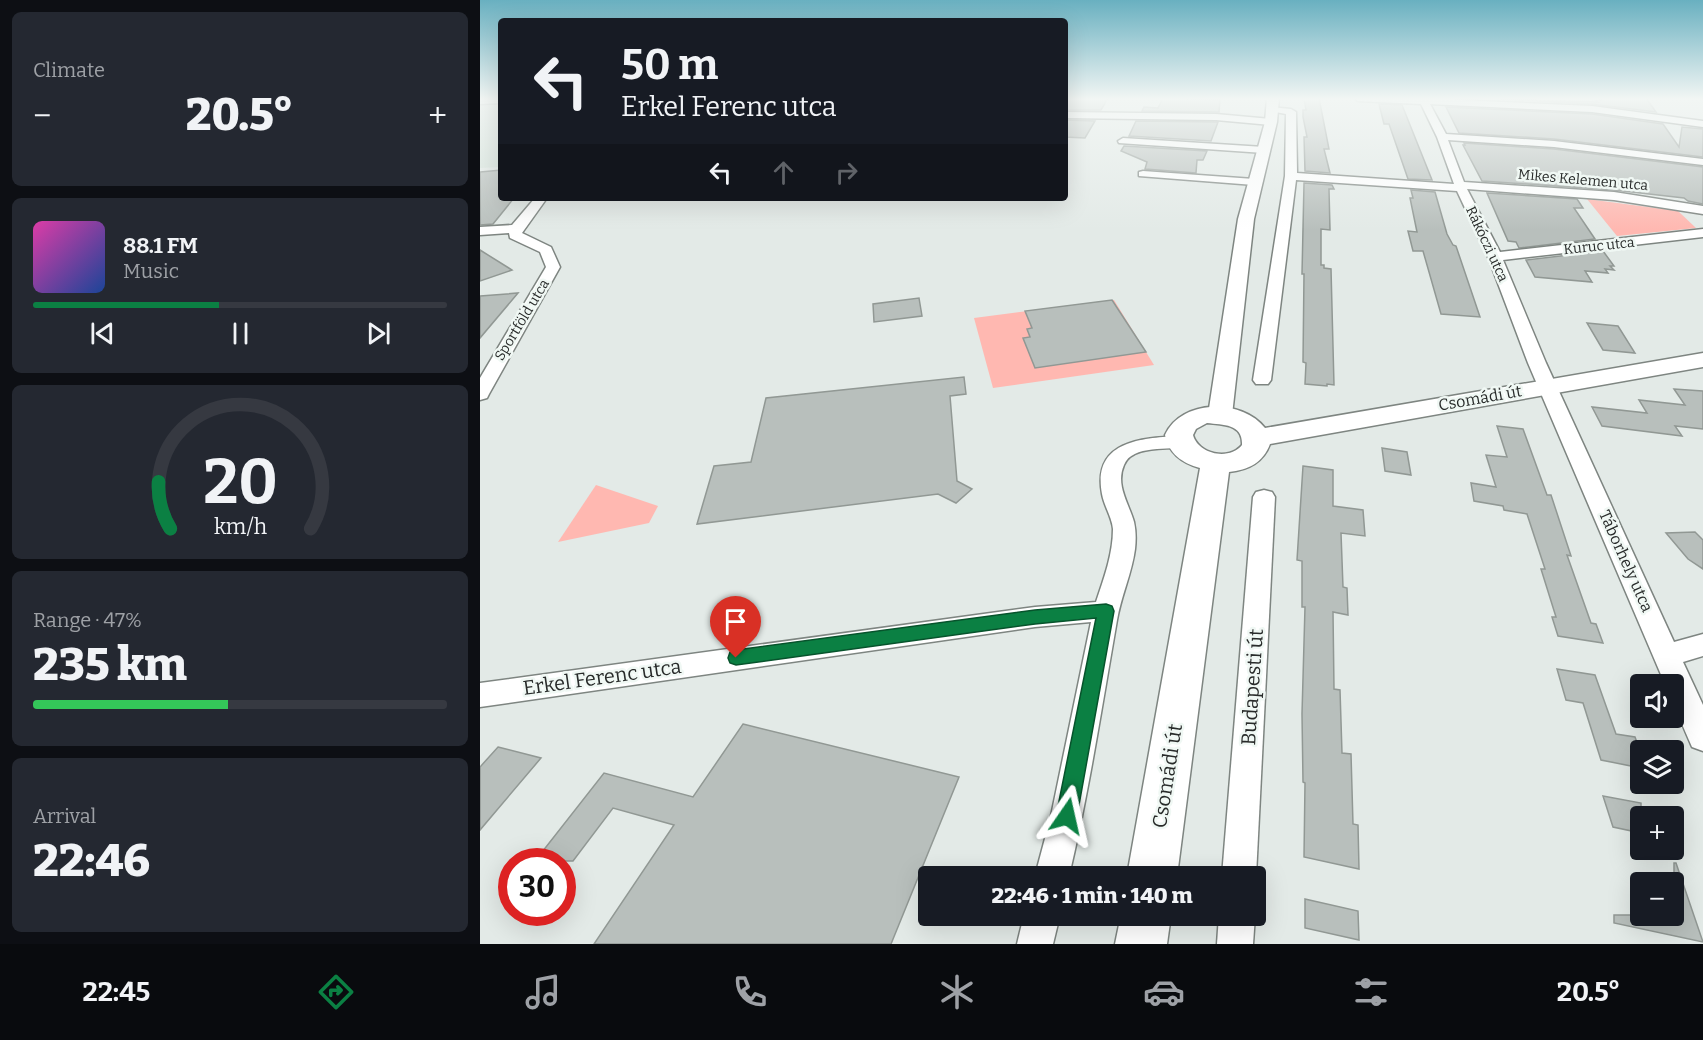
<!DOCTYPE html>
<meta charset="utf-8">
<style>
:root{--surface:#171b24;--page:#242831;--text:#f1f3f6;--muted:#9ea1a6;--line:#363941;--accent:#0b8043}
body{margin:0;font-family:Bitter,serif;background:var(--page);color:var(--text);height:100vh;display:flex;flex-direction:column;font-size:22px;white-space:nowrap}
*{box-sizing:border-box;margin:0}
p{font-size:20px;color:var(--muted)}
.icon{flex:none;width:33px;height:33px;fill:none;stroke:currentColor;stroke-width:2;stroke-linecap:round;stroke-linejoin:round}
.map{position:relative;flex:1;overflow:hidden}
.panel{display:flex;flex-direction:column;gap:12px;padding:12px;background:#0d0f14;width:480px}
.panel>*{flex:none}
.top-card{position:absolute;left:18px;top:18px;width:570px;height:183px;border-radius:6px;box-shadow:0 6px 24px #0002;background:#171b24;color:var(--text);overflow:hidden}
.fabs{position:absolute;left:1150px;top:674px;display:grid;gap:12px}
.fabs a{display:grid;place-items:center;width:54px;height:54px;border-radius:6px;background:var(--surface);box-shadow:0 6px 24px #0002;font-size:30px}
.speed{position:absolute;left:18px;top:848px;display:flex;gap:12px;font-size:30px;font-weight:700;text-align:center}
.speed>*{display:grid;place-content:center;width:78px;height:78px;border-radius:50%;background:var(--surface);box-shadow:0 6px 24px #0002;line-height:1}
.speed .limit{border:9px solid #d22;background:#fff;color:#111}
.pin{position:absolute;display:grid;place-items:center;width:51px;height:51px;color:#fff;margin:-62px -26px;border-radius:50% 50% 50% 0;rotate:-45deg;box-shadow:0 0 6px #0007}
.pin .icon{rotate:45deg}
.me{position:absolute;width:66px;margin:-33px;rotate:11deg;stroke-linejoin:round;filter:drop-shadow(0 0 4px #0008)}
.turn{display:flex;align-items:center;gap:21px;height:126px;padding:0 24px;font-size:27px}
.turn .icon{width:78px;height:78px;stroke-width:2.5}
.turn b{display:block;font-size:42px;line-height:51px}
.lanes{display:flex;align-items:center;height:57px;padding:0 24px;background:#0003;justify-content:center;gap:30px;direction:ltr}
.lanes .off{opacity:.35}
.big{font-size:45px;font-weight:800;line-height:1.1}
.panel .widget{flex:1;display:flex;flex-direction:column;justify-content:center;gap:9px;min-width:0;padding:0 21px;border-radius:9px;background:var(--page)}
.panel .dial{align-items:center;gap:0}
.dial svg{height:156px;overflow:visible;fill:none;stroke:var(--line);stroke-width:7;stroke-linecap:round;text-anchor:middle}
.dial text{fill:var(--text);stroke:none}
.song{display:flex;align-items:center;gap:18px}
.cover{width:72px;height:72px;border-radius:9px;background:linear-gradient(135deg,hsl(320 70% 55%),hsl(220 70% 35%))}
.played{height:6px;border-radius:3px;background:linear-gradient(90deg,var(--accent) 45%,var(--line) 45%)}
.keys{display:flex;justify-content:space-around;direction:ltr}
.heat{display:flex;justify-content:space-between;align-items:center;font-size:33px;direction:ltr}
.charge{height:9px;border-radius:4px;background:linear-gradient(90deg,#34c759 47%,var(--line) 0)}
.trip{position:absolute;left:438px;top:866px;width:348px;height:60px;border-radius:6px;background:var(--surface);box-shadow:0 6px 24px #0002;font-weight:800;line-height:60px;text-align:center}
.menu{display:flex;height:96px;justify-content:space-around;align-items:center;background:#090b0e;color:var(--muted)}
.menu .icon{width:42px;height:42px}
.menu .active{color:var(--accent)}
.menu b{font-size:27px;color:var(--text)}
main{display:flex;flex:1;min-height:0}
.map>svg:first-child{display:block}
</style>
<main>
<section class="panel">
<div class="widget"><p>Climate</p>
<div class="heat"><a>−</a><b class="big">20.5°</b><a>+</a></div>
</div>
<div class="widget">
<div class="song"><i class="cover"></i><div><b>88.1 FM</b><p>Music</p></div></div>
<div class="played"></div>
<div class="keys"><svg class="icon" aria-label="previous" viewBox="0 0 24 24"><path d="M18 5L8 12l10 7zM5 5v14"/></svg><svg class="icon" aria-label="pause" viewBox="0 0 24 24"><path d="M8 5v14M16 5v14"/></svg><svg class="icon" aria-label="next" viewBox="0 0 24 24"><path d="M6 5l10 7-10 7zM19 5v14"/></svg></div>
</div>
<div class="widget dial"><svg viewBox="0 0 100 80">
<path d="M14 69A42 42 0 1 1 86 69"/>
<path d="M14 69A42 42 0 0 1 8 45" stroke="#0b8043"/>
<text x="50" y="56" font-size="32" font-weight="700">20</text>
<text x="50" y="72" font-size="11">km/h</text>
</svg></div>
<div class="widget"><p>Range · 47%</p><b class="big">235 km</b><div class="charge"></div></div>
<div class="widget"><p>Arrival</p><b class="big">22:46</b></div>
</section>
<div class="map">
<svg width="1223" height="944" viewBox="0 0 1223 944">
<rect width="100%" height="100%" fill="#e3eae7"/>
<!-- built -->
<path fill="#d4e2da" d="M21,104V167L0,168V105Z"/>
<!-- green -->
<g fill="#ffb8b1">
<path d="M1107,199L1198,211L1216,228L1137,236Z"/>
<path d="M634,300L674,365L513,388L494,318Z"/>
<path d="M116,485L178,506L169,523L78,542Z"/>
</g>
<!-- building -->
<g fill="#b8bfbc" stroke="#919894" stroke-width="1.5">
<path d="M585,98H628L621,110H585Z"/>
<path d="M683,98L740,100L739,112L662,111L664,107L678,108Z"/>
<path d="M824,98H839L849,149H844L850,173L825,171L824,137H827L823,117V110H826Z"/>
<path d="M1001,98L1118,102L1115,100H1122L1119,98H1166L1176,112L1112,104Z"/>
<path d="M899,104L922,105L952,180L928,179L909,124H904Z"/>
<path d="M966,107L1112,114L1183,124L1199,147L1202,127L1223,129V157L1074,139L979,133Z"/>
<path d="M585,120L615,121L605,138L585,137Z"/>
<path d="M656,121L736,122H738L731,141L649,136Z"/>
<path d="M984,143L1074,149L1223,167V204L1208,201L1204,198L1134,190L1002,181L983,145H985Z"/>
<path d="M644,146L727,151L723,160H717L716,173L665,169L667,162L641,151Z"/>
<path d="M21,170V198H34L13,224L0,225V172Z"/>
<path d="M824,183L852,185L854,189H849L850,230L841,229V265H844V268L851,269L854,385L847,384V386L825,384L826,363L823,362L824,274H822Z"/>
<path d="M931,190L955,192L967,234L973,245L976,246L1000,317L961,314L943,251H933L928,231L937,232L930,198H933Z"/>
<path d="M1007,193L1097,199L1103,208H1094L1115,239L1039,248L1036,242L1028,241Z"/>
<path d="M0,250L32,270L0,281Z"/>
<path d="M1123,251L1134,266H1130L1134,270L1125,269L1128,273L1105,271L1112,282L1055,277L1046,260Z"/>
<path d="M38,293L0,338V296Z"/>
<path d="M439,298L442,316L394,322L393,304Z"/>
<path d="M632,300L666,352L555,368L543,338L550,337L547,329L552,328L545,311Z"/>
<path d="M1107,323L1138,326L1155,353L1123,350Z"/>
<path d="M484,377L486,394L470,396L477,481L492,489L476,503L458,494L217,524L234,466L271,462L286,398Z"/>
<path d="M1194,389L1223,391V429L1195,426L1202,436L1122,426L1112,407L1167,413L1159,400L1205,405Z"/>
<path d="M1017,426L1043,429L1067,495H1071L1091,556L1087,555L1111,623L1116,624L1123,643L1078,636L1072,617H1076L1061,569H1065L1047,514L1024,510L1023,506L994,501L991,483L1016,487L1006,455L1027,457Z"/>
<path d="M902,448L927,452L931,475L905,471Z"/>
<path d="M823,466L853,470V506L883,510L885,536L861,533L863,587L867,588L868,615L853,612L854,689L860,690L862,753L871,754L873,824L878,825L879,869L824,857L825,783L823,782L822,714L825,607H822V561L817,560Z"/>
<path d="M1215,532L1223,540V569L1208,559L1186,533Z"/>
<path d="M1077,669L1115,675L1136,734L1155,737L1161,754V768L1121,760L1103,703L1086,700Z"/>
<path d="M263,724L479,777L411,944H114L194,825L133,808L93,861H55L124,773L213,797Z"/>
<path d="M18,747L61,758L0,830V767Z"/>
<path d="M1123,796L1161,803V833L1133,827Z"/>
<path d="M1194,863H1196L1223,942L1134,923V915H1194Z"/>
<path d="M825,899L878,911L879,940L825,928Z"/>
</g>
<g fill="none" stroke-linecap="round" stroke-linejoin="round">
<!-- minor casing -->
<g stroke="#7e8581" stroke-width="3">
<g id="minor">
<path d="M0,98H21V103L0,104Z"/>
<path d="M874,98H937L1112,106L1223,121V127L1112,112L950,104L966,134L1074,141L1223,159V165L1074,147L968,140L984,182L1134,192L1223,206V214L1134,200L987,189L1020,252L1223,229V237L1023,260L1066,363L1194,642L1223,634V656L1203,662L1223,705V751L1212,747C1202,723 1194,710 1194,684H1185L1048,363L1008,257L977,191L816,180L791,380L788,384H776L773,380L805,176L806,114L790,111V107L811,109L816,112L817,173L974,184L957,137L941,104L878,101Z"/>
<path d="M585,112L736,114L791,119L796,122L791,125L736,120L585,118Z"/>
<path d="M643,138L784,147L789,150L784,153L639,143L638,141Z"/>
<path d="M663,171L774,179L780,182L774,185L659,176V172Z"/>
<path d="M55,198H67L42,233L71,247L80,267L9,394L7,398L0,400V378L66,267L60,252L30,238L29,233L0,235V227L32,225Z"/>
<path d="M700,436L707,438L710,442L707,446C690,451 652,444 644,465C635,485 649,504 654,522C656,531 656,540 655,549C652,573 641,596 637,620C622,706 609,791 589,876H555L571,816L611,622L555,627L0,707V683L555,607L616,602C624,578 633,554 633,529C632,517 624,506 622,494C612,441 661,438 700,436Z"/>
<path d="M784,490L792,492L795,497L776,876H742L773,497L776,492Z"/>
<path d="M544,915H580L573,944H537Z"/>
<path d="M739,915H775L773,944H737Z"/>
</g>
</g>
<!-- tertiary casing -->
<g stroke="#7e8581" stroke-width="3">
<path id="tertiary" d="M787,98H799L797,122L774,219L752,415L749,420L740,422L731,420L728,415L758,219L785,122Z"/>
</g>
<!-- secondary casing -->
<g stroke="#7e8581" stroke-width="3">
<g id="secondary">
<path d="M1223,353V367L790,444C783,463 768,470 749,472L697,876H647L720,468C702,463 689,454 685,435C701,399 762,398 785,428ZM727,423C744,425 763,424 762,445C749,461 718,454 713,435L716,429Z"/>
<path d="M641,915H691L687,944H635Z"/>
</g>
</g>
<!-- minor -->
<use href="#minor" fill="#fff" fill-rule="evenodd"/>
<!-- tertiary -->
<use href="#tertiary" fill="#fff" fill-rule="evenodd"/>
<!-- secondary -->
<use href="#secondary" fill="#fff" fill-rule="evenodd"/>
</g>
<!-- sky -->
<linearGradient id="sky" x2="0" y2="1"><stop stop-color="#69b0c0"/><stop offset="0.43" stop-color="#f2f6f4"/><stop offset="1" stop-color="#f2f6f4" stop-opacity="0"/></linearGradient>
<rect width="1223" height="230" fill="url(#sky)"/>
<!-- route -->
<path fill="#0b8043" stroke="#07532c" stroke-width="1.5" d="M626,604L632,606L634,611L597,816L594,824L587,827L580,824L576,816L616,618L555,624L256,665L250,663L248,658L250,652L256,650L555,610Z"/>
<g text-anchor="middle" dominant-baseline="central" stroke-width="5" stroke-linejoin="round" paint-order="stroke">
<!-- far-street labels -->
<g font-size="14" fill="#282b2a" stroke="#f0f8f4">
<text transform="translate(1103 180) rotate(5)">Mikes Kelemen utca</text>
<text transform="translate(1007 244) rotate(65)">Rákóczi utca</text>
<text transform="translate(1119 246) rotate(-6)">Kuruc utca</text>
<text transform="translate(42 320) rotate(-59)">Sportföld utca</text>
</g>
<!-- street labels -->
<g font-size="16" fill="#282b2a" stroke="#f0f8f4">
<text transform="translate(1000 398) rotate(-10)">Csomádi út</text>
<text transform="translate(1146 561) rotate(66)">Táborhely utca</text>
</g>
<!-- near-street labels -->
<g font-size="20" fill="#282b2a" stroke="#f0f8f4">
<text transform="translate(122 677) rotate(-8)">Erkel Ferenc utca</text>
<text transform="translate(772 687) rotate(-86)">Budapesti út</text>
<text transform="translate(687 776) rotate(-81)">Csomádi út</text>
</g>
</g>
</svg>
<div class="fabs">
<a><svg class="icon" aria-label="sound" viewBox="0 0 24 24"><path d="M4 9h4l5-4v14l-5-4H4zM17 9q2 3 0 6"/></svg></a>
<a><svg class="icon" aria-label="layers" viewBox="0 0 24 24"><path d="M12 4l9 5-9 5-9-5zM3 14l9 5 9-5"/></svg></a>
<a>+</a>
<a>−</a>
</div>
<div class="speed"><div class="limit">30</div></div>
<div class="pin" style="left:256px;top:658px;background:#d93025"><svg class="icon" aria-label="arrive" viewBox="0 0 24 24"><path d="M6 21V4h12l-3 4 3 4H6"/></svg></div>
<svg class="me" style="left:587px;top:816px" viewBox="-20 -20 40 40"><path d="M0-17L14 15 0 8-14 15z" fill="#0b8043" stroke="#fff" stroke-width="4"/></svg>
<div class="trip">22:46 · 1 min · 140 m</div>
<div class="top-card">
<div class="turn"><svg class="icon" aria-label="left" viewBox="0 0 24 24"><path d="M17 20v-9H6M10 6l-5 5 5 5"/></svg><div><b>50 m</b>Erkel Ferenc utca</div></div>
<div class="lanes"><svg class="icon" aria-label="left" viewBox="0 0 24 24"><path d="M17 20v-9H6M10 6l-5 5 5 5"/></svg><svg class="icon off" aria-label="ahead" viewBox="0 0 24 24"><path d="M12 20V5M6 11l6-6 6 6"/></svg><svg class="icon off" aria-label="right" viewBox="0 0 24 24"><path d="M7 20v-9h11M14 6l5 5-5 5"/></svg></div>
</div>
</div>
</main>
<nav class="menu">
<b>22:45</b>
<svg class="icon active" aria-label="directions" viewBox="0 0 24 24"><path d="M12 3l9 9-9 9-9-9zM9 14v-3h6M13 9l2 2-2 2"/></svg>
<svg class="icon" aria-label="music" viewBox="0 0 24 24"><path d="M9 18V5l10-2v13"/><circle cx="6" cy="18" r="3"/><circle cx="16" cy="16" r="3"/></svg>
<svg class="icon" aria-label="phone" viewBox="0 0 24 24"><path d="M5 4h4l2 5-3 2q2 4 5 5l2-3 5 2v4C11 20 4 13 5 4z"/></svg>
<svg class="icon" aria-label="climate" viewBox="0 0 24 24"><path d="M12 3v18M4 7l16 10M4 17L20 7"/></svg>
<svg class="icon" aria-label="car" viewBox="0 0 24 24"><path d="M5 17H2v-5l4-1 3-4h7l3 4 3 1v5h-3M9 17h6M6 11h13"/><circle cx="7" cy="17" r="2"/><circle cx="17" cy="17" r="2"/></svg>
<svg class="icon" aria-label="filters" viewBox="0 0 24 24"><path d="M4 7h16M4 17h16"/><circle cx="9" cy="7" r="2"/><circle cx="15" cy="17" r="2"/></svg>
<b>20.5°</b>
</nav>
